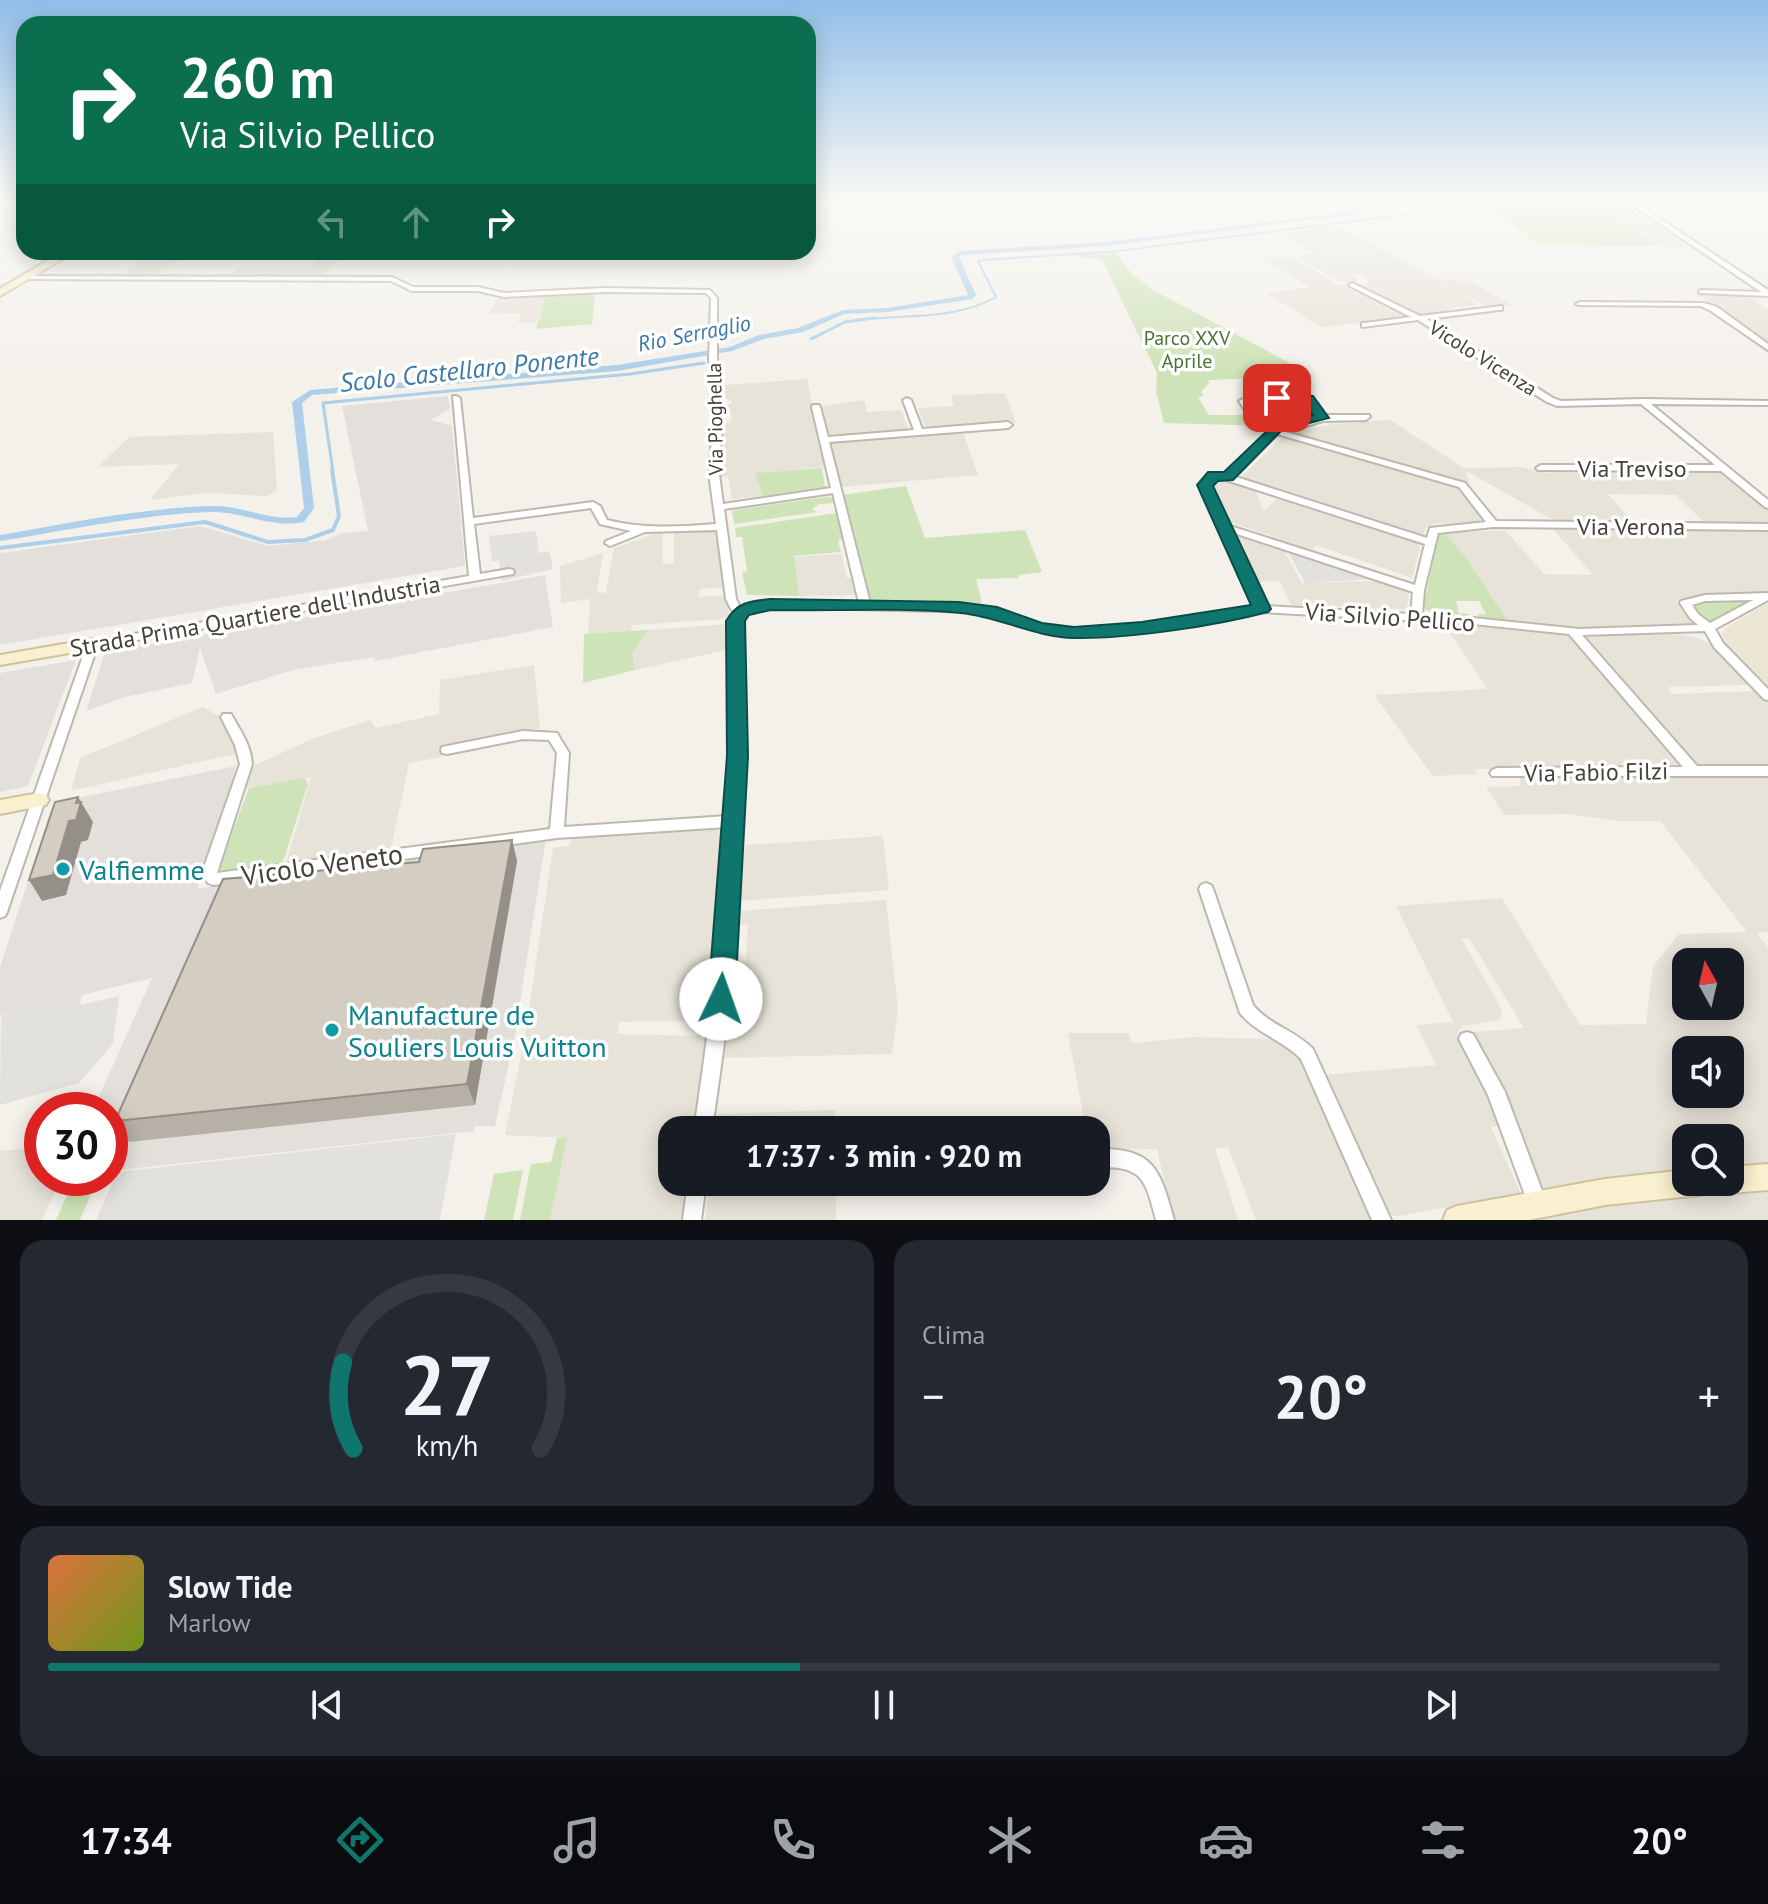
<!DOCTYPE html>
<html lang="it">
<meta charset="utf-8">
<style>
:root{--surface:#171b24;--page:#242831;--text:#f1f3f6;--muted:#9ea1a6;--line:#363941;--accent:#0f766e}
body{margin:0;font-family:"PT Sans",sans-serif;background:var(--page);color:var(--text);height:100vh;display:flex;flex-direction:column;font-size:30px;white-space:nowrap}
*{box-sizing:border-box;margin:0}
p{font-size:26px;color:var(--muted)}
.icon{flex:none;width:44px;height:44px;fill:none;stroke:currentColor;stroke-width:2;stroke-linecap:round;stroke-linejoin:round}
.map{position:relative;height:1220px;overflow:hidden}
.drawer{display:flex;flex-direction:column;gap:20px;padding:20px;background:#0d0f14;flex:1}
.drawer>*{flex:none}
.banner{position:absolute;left:16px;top:16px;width:800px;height:244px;border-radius:24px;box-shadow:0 4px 20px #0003;background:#0b6e4f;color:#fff;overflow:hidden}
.needle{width:52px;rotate:352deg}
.buttons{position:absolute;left:1672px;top:948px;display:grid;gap:16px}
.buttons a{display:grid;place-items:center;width:72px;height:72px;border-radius:16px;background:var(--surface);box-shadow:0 4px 20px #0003;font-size:40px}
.speed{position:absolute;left:24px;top:1092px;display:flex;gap:16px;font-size:40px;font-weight:700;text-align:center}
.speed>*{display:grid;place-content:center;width:104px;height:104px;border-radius:50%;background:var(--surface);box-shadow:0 4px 20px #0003;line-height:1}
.speed .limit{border:12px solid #d22;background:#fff;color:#111}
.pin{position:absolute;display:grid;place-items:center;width:68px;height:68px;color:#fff;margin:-34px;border-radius:16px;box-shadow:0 4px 12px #0006}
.me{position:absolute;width:88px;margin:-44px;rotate:3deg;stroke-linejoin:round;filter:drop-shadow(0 0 6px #0008)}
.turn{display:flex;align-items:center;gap:28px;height:168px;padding:0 32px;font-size:36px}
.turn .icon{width:104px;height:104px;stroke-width:2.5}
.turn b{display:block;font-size:56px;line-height:68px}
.lanes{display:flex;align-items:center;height:76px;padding:0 32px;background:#0003;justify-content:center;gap:40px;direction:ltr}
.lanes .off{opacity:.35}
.big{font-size:60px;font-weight:700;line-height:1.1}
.drawer .tile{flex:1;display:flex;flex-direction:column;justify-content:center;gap:12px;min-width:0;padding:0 28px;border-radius:24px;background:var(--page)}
.drawer .dial{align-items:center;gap:0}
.dial svg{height:208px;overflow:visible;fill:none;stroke:var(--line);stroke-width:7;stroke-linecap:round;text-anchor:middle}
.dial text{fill:var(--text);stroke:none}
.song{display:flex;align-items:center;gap:24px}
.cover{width:96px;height:96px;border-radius:12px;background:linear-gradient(135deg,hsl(20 70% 55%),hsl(80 70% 35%))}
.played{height:8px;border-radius:4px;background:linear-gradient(90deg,var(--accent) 45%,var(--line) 45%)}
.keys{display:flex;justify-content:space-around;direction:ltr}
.heat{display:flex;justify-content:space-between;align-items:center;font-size:44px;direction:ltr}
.drawer .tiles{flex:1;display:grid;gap:20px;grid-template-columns:1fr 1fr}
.tile:last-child{grid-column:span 2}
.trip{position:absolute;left:658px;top:1116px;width:452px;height:80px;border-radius:24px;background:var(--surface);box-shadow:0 4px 20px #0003;font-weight:700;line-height:80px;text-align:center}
.dock{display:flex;height:128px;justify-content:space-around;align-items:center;background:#090b0e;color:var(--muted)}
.dock .icon{width:56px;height:56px}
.dock .on{color:var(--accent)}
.dock b{font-size:36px;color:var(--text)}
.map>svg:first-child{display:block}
</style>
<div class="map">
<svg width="1768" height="1220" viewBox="0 0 1768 1220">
<rect width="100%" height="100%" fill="#f4f1eb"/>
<!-- residential -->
<g fill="#e7e3d9" fill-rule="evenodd">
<path d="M1337,226L1425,273L1441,280L1470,281L1512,305L1488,307L1459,292L1478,305L1454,307L1442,313L1418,316L1358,286L1370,281L1357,273L1351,274L1359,279L1352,283L1338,281L1297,256L1316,254L1283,233Z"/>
<path d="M150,256L183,258L157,276L121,275Z"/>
<path d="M1293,257L1338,285L1346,284L1411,318L1321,327L1266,293L1310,287L1265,260Z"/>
<path d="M321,258H342L320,277L228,276L241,267L249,265H312Z"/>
<path d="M1699,295L1747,296L1768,309V346Z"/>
<path d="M546,296L537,322L518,323L522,313L489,314L497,299Z"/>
<path d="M807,379L825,467L755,473L763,496L732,499L728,476L721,477L723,425L731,421L732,414L724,413L726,404H731L732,400L726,399L725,385Z"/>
<path d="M1005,393L1016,423L925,426L918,408L954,406L951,395Z"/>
<path d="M864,400L867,412L901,410L909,431L828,438L820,407Z"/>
<path d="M1390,420L1464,468L1522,467L1543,473L1718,470L1768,510V524L1705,523L1676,495L1608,494L1633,522L1559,523L1466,471L1470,483L1293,432L1334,424Z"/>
<path d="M962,430L978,475L842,487L831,442Z"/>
<path d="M273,432L277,491L267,496L204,493L150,500L179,464L98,467L129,437Z"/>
<path d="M1284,436L1462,489L1483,522L1435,524L1425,528L1424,534H1415L1241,477Z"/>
<path d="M1220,478L1255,489L1264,511L1278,497L1417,542L1420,548L1412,578L1316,545L1312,550L1230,522L1210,485Z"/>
<path d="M1553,529H1768V592L1701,596L1676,601L1697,625L1572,628L1507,620L1464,555L1443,531H1506L1544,574L1593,575Z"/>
<path d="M711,530L716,532L724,587L700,589L698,597L726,595L729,614L724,619L632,625L631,632L588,634L590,599L561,603L560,566L603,553L597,592L606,593L614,548L663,531V564L674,563V531Z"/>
<path d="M1237,534L1283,549L1302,583L1374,581L1409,593L1407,609L1291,605L1280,581L1257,582L1235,537Z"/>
<path d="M841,554L847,578H853L857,595L799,596L794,557Z"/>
<path d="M729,624L731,649L635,670L632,653L648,630Z"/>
<path d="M1444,625L1514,629L1573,637L1688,768L1475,769L1478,774L1433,776L1374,695L1488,689Z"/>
<path d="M1672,634L1695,637L1710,644L1751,685L1668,687L1672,694L1754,691L1768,701V767H1703L1691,762L1583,636Z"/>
<path d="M534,665L540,728L441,748V757L409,763L391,848L286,863L311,777L246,788L251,767L312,739L370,720L376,728L439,714L440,680Z"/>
<path d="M203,707L222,718L239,753L71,791L80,758Z"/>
<path d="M1625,774H1768V932L1757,933L1768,947V1164L1730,1167V1138H1686V1170L1540,1190L1495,1076L1473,1032L1524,1028L1469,938H1461L1502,1010L1499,1020L1463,1026L1457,1033L1503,1125L1491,1127L1521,1194L1398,1216L1390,1215L1384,1210L1322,1075L1436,1065L1416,1025L1453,1022L1396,906L1502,898L1580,1025L1646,1024L1653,966L1679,934L1747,932L1660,821H1618L1566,814L1504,815L1486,787L1520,786L1521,776ZM1686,962H1730V1006H1686ZM1686,1050H1730V1094H1686Z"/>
<path d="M728,825L709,1010L695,1012V1021L619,1022L617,1034L700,1036L705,1040L693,1130H672V1182H687L682,1220H550L567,1138L505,1135L525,1035L553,848L568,846L574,837Z"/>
<path d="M883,836L889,890L739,901L745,845Z"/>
<path d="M886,900L898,1009L892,1054L722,1058L727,1002L743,1001L748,925H738V911Z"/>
<path d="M1068,1033H1129L1132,1043L1194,1037L1277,1039L1297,1048L1376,1220H1256L1228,1147L1215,1149L1238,1220H1174L1157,1149L1096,1150V1130H1086Z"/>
<path d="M835,1110V1130H716L718,1114Z"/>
<path d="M42,1148V1178H61L42,1220H0V1151Z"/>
<path d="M710,1182H836V1220H705Z"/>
<path d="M1768,1190V1220H1523L1640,1200Z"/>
</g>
<!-- industrial -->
<g fill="#e3e0dc">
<path d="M448,396L450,409L431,420L452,426L465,566L0,645V553L201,526L268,546L326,540L342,533L368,531L342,406Z"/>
<path d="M545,575L553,627L375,661L374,657L293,670L216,694L200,648L192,683L125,697L86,711L105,652Z"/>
<path d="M76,660L28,786L0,792V673Z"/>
<path d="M236,766L229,798L197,889L362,862L546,839L513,1046L495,1126H475L474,1131L110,1171V1110H93L152,978L0,1015V967L50,813L69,809L72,799Z"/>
</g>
<!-- education -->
<path fill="#ebe6d6" d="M1768,603V686L1728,646L1722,634L1725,628Z"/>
<!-- green -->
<g fill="#cfe3b8">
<path d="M1538,200H1619L1636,212L1608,213L1657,246L1537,244L1490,206Z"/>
<path d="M1116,253L1132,274L1153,290L1314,376L1208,380L1209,383L1201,392L1204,396L1198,397L1209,415H1246L1269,424L1267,426L1164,423L1156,392L1157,373L1102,260L1073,255Z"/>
<path d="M595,294L592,324L536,329L546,296Z"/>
<path d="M1249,403H1308L1317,414C1300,426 1276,422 1257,416Z"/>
<path d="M822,468L825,487L763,496L755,473Z"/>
<path d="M906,486L925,538L1025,530L1042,572L1019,575L1018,578L976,579L982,603L871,601L867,599L842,495Z"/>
<path d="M825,497L832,498L835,503L819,504L812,509L817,512L734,524L732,511L735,510Z"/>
<path d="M837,513L843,539L838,540L841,552L794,556L799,596L747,595L742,572L747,571L742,537H736L735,528Z"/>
<path d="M1443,531L1464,555L1507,620L1479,617L1477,614H1486L1479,601H1456L1459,613L1469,614L1470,617L1432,614L1423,607L1439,534Z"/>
<path d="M1752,598L1710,623C1702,621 1693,611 1692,603L1698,601Z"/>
<path d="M648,630L632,653L635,670L583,683L584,634Z"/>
<path d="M304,778L308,784L283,862L223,871L219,867L249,788Z"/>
<path d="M557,1138H567L550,1220H520L531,1164L551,1162Z"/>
<path d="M523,1170L513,1220H484L494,1174Z"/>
<path d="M97,1180L80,1220H56L73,1182Z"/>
</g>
<!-- parking -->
<g fill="#e3e1de">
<path d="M1607,212H1636L1689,247L1657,246Z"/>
<path d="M536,531L539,553L549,551L553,569L502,581L499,561H492L489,536Z"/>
<path d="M1287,550L1361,576L1369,579L1305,583Z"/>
<path d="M82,995L80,1005L119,996L113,1044L79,1083L0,1105L1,1015Z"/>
<path d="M456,1134L440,1220H96L117,1172Z"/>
</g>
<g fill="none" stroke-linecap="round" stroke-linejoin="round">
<!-- stream-far2 -->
<g stroke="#aecfe9" stroke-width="2">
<path d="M0,287L60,252"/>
<path d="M855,320C902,314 954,321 996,297L978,261L983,260L1119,251L1521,200"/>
</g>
<!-- stream-far1 -->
<g stroke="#aecfe9" stroke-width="3">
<path d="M811,339L845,322L874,318"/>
<path d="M333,472L323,403L630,374L704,363"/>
</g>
<!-- stream -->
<path stroke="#aecfe9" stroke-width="4" d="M0,548L205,522L268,542L305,540L333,530L339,516L332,470"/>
<!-- canal -->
<path fill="#aecfe9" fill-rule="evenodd" d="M1445,200H1464L1106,246L962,255L959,257L976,295L973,299L887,312L844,314L803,332L764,339L732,351L617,371L312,395L302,403L314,508L304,522C272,529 245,512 213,512C141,514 71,530 0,541V535C70,523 141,508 212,506C241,505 268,521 297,517L304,508L292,402L310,390L617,365L730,347L759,335L798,328L843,310L887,308L968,295L951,257L960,251L1106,242Z"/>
<!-- street casing -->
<g stroke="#beb9ae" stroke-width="4">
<g id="street">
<path d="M1625,200H1632L1768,290V296L1699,293V291L1701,290L1761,292Z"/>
<path d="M25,276L392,277L413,287H478L504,293L605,288L710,290L717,298V359L723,404L719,474L723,504L831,488L812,407L813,405H819L820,407L828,437L914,430L903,400L907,398L911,400L922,429L1008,422L1012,425L1008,428L829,442L870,603L980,606L1040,625L1074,630L1142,625L1255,607L1200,487L1211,474H1225L1271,430V427L1273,425L1250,418L1239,401L1243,399L1308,397H1311L1324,415H1369L1370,417L1366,420L1323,421L1303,427L1279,426V430L1465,483L1496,521L1768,524V530L1493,527L1438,533L1424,590L1422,615L1473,618L1579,629L1698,625L1690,618L1680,603L1681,601L1705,595L1768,593V600L1715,629L1723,643L1768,689V700L1764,699L1714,647L1705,631L1582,635L1697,766H1768V776H1492L1490,773L1492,770L1497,768L1683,767L1569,634L1473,624L1262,612L1142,631L1074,636L1034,630L979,612L771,607L745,613L742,621C745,747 742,872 729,997C725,1042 718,1086 712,1130H694C709,1029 722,929 727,827L557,838L213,885L208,883L202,873L240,764L235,745L221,717L223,714H231C240,730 251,745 252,764L217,873L550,829L557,753L549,740L523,739L447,754L442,753L441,750L442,747L447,746L523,731L557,733L569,753L564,827L727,816L732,714L730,621L735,612L731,609L726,599L717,530L645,532L610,546L605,543L606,541L631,531L600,524L591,508L474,524L480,574L509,569L513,570L514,572L513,574L97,647L7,912L5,916L0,918V891L88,642L469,576L453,396H456L460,398L473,518L593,502L600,506L607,520C643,529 679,527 716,524L709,474L715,404L709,359L711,298L706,293L605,292L504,297L478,291H412L391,281L27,279L24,277ZM1306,402L1317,417C1301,422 1271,424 1257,414C1255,414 1250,405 1249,403ZM1277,434L1459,487L1486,522L1430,528L1427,538L1233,476ZM1216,479L1226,480L1425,544L1415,585L1227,525L1210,487ZM833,493L859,603L771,601L740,607L736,599L724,509ZM1231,532L1413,592L1411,614L1266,606ZM1753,600L1710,623L1698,614L1692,605L1705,601Z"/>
<path d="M1352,283L1420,316L1502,306V310H1499L1427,319L1553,398L1561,401L1643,399L1768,401V405L1651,404L1768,500V508L1765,507L1721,471L1538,470L1536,468L1541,465H1715L1641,404L1557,406L1547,402L1418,320L1362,327V323H1365L1411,317L1350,286L1349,285Z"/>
<path d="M1580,302L1704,303L1717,307L1768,344V350L1711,311L1701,306L1578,305L1576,304Z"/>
<path d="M1206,883L1211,885L1213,889L1253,1005C1269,1025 1295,1030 1313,1049L1391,1220H1372L1301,1059C1283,1040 1257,1034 1240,1013L1199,889L1201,885Z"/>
<path d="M1467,1032L1473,1034L1505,1092L1547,1204L1545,1211L1538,1213L1531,1211L1488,1095L1459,1039L1461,1034Z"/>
<path d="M1096,1149C1154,1148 1160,1169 1174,1220H1156C1145,1178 1143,1166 1096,1167Z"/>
<path d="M688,1182H706L701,1220H683Z"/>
</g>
</g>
<!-- secondary casing -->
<g stroke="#cec39f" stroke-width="4">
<g id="secondary">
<path d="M62,252H74L0,296V289Z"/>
<path d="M92,639L98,640L100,644L98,648L0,665V655Z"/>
<path d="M39,793L46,795L49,800L46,805L0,814V800Z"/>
<path d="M1768,1164V1190L1730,1193L1721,1189L1717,1182H1730V1167Z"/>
<path d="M1686,1170V1182H1714L1710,1191L1701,1195L1605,1205L1529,1220H1443L1447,1210L1457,1206L1605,1179Z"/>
</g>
</g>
<!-- street -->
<use href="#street" fill="#fff" fill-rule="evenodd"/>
<!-- secondary -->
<use href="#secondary" fill="#f9f0cf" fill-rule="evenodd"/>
</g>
<!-- wall -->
<path fill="#b6b0a6" d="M512,840L517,861L475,1105L129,1142L115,1121L419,862Z"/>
<!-- shaded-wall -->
<g fill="#949087">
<path d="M78,797L93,822L88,840L81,842L66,895L42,901L29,880L69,821Z"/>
<path d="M512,840L517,861L475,1105L467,1084Z"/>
</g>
<!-- building -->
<g fill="#d4cdc1" stroke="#949087" stroke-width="2">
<path d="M78,797L76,803L81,802L76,820L69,821L53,875L29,880L55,802Z"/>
<path d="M512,840L467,1084L115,1121L223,879L419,862L423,849Z"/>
</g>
<!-- sky -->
<linearGradient id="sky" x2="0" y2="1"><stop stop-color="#91bfe8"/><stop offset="0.54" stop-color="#faf9f6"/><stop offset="1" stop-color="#faf9f6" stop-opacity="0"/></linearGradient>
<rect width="1768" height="371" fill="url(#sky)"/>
<!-- route -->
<path fill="#0f766e" stroke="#0a4d48" stroke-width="2" d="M1277,394L1313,396L1329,418L1282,430L1233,480L1218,481L1213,486L1271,609L1268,612C1215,626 1128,639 1074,638C1034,637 1000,617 961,613C899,607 834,611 771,610L749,615L745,621L748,756L735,999L731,1007L721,1011L712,1007L708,999L727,756L726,621C737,602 750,601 771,599L959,602L997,607L1042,623L1074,627L1142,622L1251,605L1197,485L1208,472H1224L1268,430L1270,424L1313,415L1304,403L1272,401L1270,398Z"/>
<!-- markers -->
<g fill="#0f9aa8" stroke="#fff" stroke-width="3">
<circle cx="63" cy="869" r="8"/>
<circle cx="332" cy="1030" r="8"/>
</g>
<g text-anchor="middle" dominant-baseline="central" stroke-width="7" stroke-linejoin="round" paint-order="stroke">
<!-- far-park labels -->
<g font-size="20" fill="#497332" stroke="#fff">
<text x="1187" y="338">Parco XXV<tspan x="1187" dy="23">Aprile</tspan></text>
</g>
<!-- far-street labels -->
<g font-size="20" fill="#474239" stroke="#fff">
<text transform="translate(1483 358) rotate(32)">Vicolo Vicenza</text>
<text transform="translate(715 419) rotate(-91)">Via Pioghella</text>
</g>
<!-- far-water labels -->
<g font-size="22" font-style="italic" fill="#3d78a8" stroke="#fff">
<text transform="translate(694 333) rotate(-11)">Rio Serraglio</text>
</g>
<!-- street labels -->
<g font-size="24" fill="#474239" stroke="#fff">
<text x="1632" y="468">Via Treviso</text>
<text x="1631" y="526">Via Verona</text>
<text transform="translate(255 616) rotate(-10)">Strada Prima Quartiere dell'Industria</text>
<text transform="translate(1390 617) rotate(4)">Via Silvio Pellico</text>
<text transform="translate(1596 772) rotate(-1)">Via Fabio Filzi</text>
</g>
<!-- water labels -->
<g font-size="26" font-style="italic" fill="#3d78a8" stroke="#fff">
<text transform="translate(469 369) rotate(-6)">Scolo Castellaro Ponente</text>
</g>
<!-- near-street labels -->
<g font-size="28" fill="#474239" stroke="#fff">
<text transform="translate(322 864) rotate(-8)">Vicolo Veneto</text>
</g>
<!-- near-culture labels -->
<g font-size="28" fill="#0d838f" stroke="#fff" text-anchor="start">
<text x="79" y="869">Valfiemme</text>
<text x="348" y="1014">Manufacture de<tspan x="348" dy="32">Souliers Louis Vuitton</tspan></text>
</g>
</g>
</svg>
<div class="buttons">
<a><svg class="needle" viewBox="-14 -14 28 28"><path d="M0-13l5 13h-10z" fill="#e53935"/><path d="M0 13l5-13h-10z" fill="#9ea1a6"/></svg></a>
<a><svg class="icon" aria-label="sound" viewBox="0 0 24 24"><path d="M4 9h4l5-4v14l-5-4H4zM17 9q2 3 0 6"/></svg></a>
<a><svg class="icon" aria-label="search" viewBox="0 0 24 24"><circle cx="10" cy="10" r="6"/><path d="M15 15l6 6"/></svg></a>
</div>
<div class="speed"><div class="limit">30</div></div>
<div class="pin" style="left:1277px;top:398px;background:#d93025"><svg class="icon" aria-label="arrive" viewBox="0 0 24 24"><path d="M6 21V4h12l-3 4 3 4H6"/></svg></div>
<svg class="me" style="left:721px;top:999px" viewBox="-20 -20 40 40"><circle r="19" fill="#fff"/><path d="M0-13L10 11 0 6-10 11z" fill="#0f766e"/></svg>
<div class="trip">17:37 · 3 min · 920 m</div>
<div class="banner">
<div class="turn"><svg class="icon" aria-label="right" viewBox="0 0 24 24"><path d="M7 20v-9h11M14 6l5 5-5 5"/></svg><div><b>260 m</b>Via Silvio Pellico</div></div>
<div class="lanes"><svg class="icon off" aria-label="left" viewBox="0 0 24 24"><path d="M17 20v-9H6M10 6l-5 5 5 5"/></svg><svg class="icon off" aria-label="ahead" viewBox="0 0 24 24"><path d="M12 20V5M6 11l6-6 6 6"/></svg><svg class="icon" aria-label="right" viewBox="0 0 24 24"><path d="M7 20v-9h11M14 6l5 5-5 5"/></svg></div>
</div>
</div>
<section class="drawer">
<div class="tiles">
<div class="tile dial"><svg viewBox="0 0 100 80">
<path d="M14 69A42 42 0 1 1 86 69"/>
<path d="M14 69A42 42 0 0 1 10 36" stroke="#0f766e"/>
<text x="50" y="56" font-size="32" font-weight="700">27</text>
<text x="50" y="72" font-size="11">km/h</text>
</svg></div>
<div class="tile"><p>Clima</p>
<div class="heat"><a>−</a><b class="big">20°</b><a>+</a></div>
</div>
<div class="tile">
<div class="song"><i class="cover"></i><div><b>Slow Tide</b><p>Marlow</p></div></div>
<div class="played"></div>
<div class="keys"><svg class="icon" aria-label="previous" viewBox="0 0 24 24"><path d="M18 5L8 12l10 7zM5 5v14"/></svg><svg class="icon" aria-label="pause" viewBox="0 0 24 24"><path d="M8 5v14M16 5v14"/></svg><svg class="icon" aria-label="next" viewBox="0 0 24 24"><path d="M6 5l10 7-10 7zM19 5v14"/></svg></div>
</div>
</div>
</section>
<nav class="dock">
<b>17:34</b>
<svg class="icon on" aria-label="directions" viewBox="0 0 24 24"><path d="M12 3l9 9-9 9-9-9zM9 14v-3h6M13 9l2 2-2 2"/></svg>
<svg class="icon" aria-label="music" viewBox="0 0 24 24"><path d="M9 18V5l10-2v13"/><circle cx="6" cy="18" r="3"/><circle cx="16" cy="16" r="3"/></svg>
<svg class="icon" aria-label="phone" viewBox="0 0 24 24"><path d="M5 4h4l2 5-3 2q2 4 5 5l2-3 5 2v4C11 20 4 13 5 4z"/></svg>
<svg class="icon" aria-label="climate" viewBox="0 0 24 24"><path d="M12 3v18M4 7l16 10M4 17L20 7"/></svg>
<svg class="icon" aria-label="car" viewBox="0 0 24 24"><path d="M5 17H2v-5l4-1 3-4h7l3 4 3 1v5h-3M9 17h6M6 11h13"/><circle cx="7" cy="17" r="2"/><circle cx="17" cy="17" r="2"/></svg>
<svg class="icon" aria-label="filters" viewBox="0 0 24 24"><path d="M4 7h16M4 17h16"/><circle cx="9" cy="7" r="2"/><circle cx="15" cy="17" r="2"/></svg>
<b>20°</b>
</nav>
